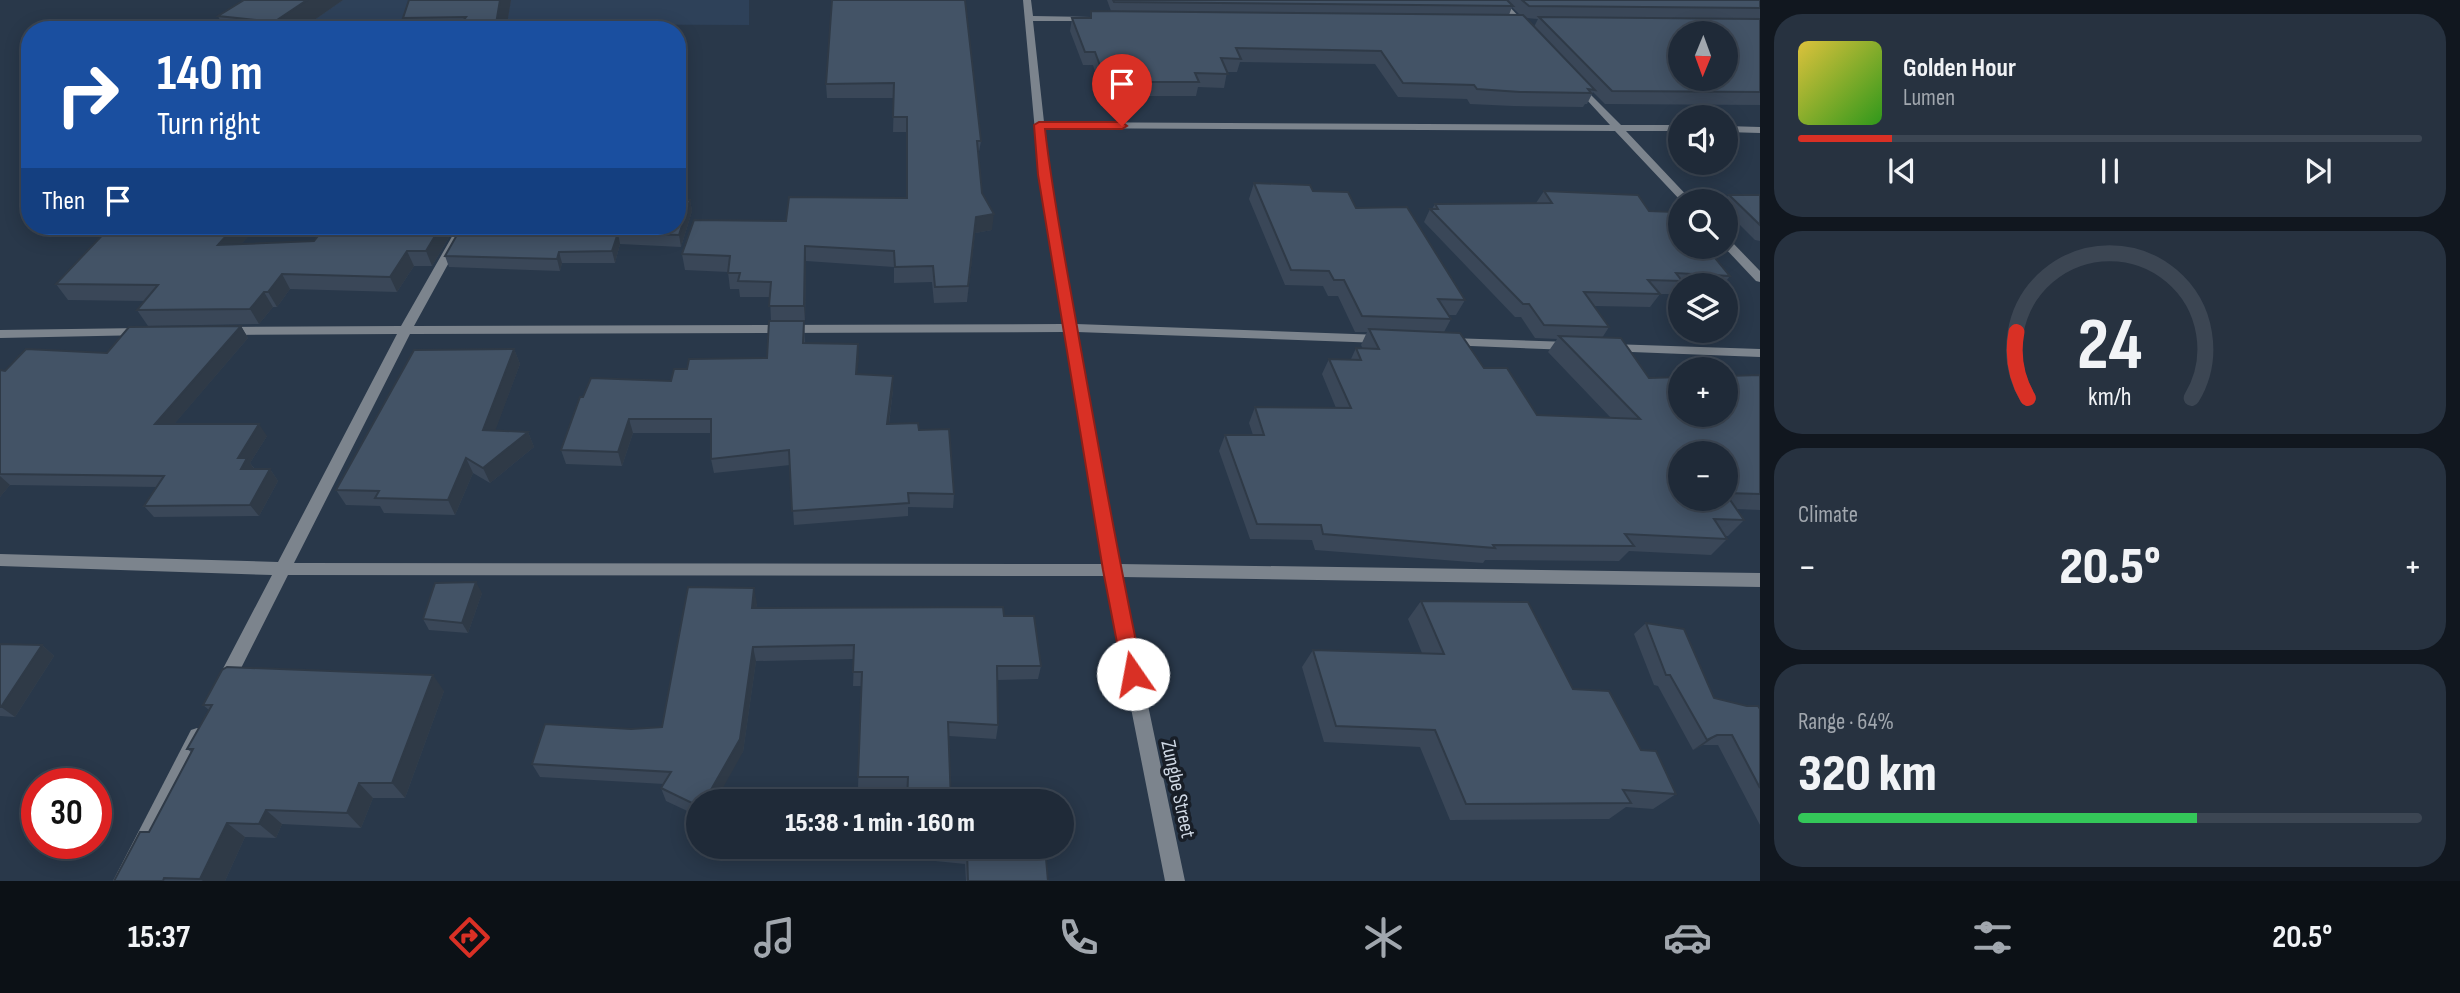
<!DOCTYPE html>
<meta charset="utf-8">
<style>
:root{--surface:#1f2a38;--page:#273240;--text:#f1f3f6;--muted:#a1a7ae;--line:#3c4653;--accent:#d93025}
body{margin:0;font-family:"Sofia Sans Condensed",sans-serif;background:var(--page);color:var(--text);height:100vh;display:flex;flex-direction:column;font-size:26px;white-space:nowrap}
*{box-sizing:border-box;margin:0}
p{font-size:23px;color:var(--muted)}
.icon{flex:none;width:38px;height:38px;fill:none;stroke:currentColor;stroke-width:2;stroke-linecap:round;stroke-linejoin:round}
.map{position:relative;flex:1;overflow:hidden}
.panel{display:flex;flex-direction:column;gap:14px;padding:14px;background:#11171f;width:700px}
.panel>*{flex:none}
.banner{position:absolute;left:21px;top:21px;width:665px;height:214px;border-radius:28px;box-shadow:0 4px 18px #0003,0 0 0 2px var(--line);background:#1a4fa0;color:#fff;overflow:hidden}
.needle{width:46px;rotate:181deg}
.buttons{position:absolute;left:1668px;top:21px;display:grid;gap:14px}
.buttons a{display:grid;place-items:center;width:70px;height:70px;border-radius:50%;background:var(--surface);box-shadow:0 4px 18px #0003,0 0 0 2px var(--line);font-size:35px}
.speed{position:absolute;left:21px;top:768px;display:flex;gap:14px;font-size:35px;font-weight:700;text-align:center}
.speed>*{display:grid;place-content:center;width:91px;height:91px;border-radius:50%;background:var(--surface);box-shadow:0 4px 18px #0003,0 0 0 2px var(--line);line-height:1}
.speed .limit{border:10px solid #d22;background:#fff;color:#111}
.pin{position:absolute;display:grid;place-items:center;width:60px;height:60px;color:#fff;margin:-72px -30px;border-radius:50% 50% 50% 0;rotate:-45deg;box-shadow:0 0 7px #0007}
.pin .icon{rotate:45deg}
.me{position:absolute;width:77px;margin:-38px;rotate:348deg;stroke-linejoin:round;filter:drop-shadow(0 0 5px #0008)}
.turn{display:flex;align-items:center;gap:24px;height:147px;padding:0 21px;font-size:32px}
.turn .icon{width:91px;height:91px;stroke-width:2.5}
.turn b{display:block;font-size:49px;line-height:60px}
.then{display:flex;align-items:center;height:66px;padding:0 21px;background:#0003;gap:14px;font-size:26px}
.big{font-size:52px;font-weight:800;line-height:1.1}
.panel .card{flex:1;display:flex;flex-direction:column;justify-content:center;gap:10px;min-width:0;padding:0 24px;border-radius:28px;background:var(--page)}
.panel .dial{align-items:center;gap:0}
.dial svg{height:182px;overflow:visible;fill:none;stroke:var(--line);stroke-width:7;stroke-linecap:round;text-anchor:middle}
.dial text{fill:var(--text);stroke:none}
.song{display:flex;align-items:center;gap:21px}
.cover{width:84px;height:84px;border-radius:10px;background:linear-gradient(135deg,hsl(50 70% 55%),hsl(110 70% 35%))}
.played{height:7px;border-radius:4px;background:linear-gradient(90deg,var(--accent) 15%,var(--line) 15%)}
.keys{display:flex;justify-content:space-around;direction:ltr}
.heat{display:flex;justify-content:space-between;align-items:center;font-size:38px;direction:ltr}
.charge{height:10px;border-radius:5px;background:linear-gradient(90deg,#34c759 64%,var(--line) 0)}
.trip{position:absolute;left:686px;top:789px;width:388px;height:70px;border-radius:35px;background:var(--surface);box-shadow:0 4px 18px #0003,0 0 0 2px var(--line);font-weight:800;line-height:70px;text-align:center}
.menu{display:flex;height:112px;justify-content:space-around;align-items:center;background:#0c1116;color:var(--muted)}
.menu .icon{width:49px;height:49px}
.menu .selected{color:var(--accent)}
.menu b{font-size:32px;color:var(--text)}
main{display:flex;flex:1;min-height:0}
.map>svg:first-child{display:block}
</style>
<main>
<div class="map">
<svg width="1760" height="881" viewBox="0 0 1760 881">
<rect width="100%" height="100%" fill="#29384a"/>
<!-- built -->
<path fill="#2e4159" d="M256,0H749V25L230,23Z"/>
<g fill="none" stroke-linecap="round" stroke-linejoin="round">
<!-- minor -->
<g fill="#7c848d" fill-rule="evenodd">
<path d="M1023,0H1031L1033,16L1090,17L1094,19L1090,21H1033L1044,122L1610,125L1575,87V83L1578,82L1621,125H1680V131H1626L1692,201H1681L1615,131L1044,128L1049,175L1076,324L1381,335L1387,339L1381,343L1077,332L1119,564L1760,573V587L1121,577L1185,881H1165L1105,576L288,575L230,690L224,692L218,690L215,684L272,575L0,566V554L278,562L397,334L225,335L219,331L225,327L401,326L458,226H469L414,326L1063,324L1039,175ZM1064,332L1103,564L294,563L410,334Z"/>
<path d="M1494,0H1503L1529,27V31H1523Z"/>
<path d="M1726,126L1760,127V133L1726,132Z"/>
<path d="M1726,239L1730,240L1760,271V282L1756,281L1724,247Z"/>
<path d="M142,328L148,332L146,335L0,338V330Z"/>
<path d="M1450,338L1570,342L1576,346L1570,350L1446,345L1444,342L1446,339Z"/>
<path d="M1611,344L1760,349V357L1606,351L1605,348Z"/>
<path d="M197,728L203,730L206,736L134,881H113L191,730Z"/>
</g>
</g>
<!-- wall -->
<g fill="#3a4758" fill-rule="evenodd">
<path d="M343,0L300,30H225L218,16Z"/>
<path d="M409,0H511L506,30H407L403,18Z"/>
<path d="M832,0L981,141L978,157L982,193L992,230L975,233L967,302L934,303L932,282L894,283V267L806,261L805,322H804L805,343L858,344L857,374L893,390L889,424L919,430L954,494L953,508L908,507V516L794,525L790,465L714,473L711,459V433H633L622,466L566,464L561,450L671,381L687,369L767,358L771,321L770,297H740L739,289H730L728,272L685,270L682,254L786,221L907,198V132H893L894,98H827L826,84Z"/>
<path d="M1107,0H1760V105L1605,104L1593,92L1587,104H1585L1583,107L1513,106L1470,104L1467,99L1398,97L1375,64L1240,62L1237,72H1227L1224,88L1198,87L1196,96H1103L1093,65H1083L1070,31L1072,18H1090L1091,11H1111ZM1512,7L1520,15H1509ZM1526,18L1538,19L1534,27Z"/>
<path d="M1254,183L1313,191L1356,208L1465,300L1456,315H1449L1451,319L1444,332L1537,415L1611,418L1548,352L1557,339L1535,338L1521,317H1515L1424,222L1430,209H1432L1435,204L1536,203L1544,191L1649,211L1730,276L1723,285H1680V287H1677L1672,294H1660L1650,307L1594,306L1609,327L1602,338L1649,378L1760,375V510L1736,509L1744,520L1728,536H1725L1727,539L1711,555L1629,551L1619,561L1485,560L1483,563L1315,550L1312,540L1250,539L1219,451L1225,435H1253L1249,423L1255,407L1336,408L1322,374L1329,359H1351L1356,348L1363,349L1361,345L1367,332H1355L1338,296H1328L1323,286L1285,285L1249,199Z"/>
<path d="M1729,195H1760V241L1755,240L1726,211V201H1724Z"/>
<path d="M690,200L692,211L681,247L620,244L615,263H562L560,271L449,267L445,256L677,226Z"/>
<path d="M455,227L432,266H414L397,292L290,289L277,307H273L259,324L148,326L137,310L145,301L68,300L56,284L254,230L241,244L314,241L360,228Z"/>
<path d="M241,326L248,338L174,424L267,436L250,463L255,469H270L278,481L259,516L154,517L144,506L157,487L10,485L0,497V370L5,371L107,353Z"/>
<path d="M514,349L520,364L495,430L528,432L534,447L490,483L473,473L455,515L384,513L380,506L346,505L336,490Z"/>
<path d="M482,593L468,633L429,630L423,619Z"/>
<path d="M1421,601L1573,689L1641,750L1676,794L1653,809L1626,807L1609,819L1450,820L1420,747L1324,742L1302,667L1313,650L1422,653L1408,619Z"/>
<path d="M757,603L756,608L1004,616L1041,666L1038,679L997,680L998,725L996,739L949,736L907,790L858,789L861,686H853L854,659L756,661L743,752L698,802V816L666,801L661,788L664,784L540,777L532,764L631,729L662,727Z"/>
<path d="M1646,623L1714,698L1760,709V825L1718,745H1703L1693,750L1658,686L1654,685L1634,634Z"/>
<path d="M0,644L42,645L54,656L15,717L0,716Z"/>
<path d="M444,691L405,798H373L361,828L282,824L276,838L245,837L225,881H114L149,832L191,752L187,749L209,710L203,705Z"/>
<path d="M906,847H1045L1048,881H966L965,864L905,858Z"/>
</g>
<!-- shaded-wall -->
<g fill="#2f3a47">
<path d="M307,0H343L300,30H277L274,22Z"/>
<path d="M500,0H511L506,30H495Z"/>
<path d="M690,200L692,211L681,247L679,235Z"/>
<path d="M994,214L992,230L975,233L967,302L976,217Z"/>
<path d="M235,226H251L254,230L227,260L218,245Z"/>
<path d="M441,226H454L455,227L432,266L426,251Z"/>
<path d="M618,233L620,244L615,263L612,251Z"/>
<path d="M805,246L806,261L805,322L804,306Z"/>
<path d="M407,251L414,266L397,292L390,277Z"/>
<path d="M559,252L562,263L560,271L557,259Z"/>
<path d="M282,274L290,289L277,307L268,292Z"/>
<path d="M264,292L273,307L259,324L250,309Z"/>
<path d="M241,326L248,338L164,436L155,424Z"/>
<path d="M858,344L859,358L856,388V374Z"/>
<path d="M514,349L520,364L490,445L483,430Z"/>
<path d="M893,376V390L887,438V424Z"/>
<path d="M629,419L633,433L622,466L618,452Z"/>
<path d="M259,424L267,436L250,463L255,470L241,469L238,458Z"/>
<path d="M528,432L534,447L490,483L483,468Z"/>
<path d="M466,458L473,473L455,515L448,500Z"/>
<path d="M270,469L278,481L259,516L250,505Z"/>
<path d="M0,476L10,485L0,497Z"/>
<path d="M476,582L482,593L468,633L462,623Z"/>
<path d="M754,588L757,603L754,622L752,608Z"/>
<path d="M42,645L54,656L15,717L1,707Z"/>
<path d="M753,647L756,661L743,752L715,802H704Z"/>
<path d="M433,675L444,691L405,798L392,783Z"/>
<path d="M1717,735L1703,745L1693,750L1707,740Z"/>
<path d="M359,783L373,798L361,828L347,813Z"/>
<path d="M266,810L282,824L276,838L259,824Z"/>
<path d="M227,823L245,837L225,881H203L200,879Z"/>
</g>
<!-- building -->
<g fill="#435366" stroke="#2f3a47" stroke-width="2" fill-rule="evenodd">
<path d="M244,0H307L274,22L218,16Z"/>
<path d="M409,0H500L495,30H456L466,17L403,18Z"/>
<path d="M832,0H965L981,141H977L982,193L994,214L976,217L968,286L935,287L933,266L895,267L894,251L805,246L804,306H769L771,282L738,281L740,273H728L730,256L682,254L694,220L786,221L789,197L907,198V117H893L894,83L826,84Z"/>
<path d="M1113,0H1507L1513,6L1114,2Z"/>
<path d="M1522,0H1760V8L1529,6Z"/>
<path d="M1091,11L1523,15L1595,90L1588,89L1591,93L1520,92L1477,89L1474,85L1403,83L1381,51L1236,48L1241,59L1221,58L1228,74L1195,73L1199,82H1106L1095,52H1085L1072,18H1091Z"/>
<path d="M1539,17L1760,19V92L1612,91ZM1680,33H1726V79H1680Z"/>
<path d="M1254,183L1310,185L1313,191L1348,192L1356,208L1407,207L1465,300L1438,299L1451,319L1362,316L1344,280H1334L1329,271L1291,270Z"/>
<path d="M1544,191L1638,195L1649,211L1676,212L1680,216V247H1706L1730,276L1676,273L1682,281L1648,280L1660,294L1584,292L1609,327L1544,325L1529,304H1523L1430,209H1438L1435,204L1552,203Z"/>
<path d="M1729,195H1760V225Z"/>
<path d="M677,200H690L679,235L618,233L612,251L559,252L557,259L445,256L462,226H677Z"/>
<path d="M111,226H235L218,245L314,241L325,227L360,228L362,226H441L426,251H407L390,277L282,274L268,292H264L250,309L137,310L158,285L56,284Z"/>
<path d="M769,321H804L803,343L858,344L856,374L893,376L887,424L918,423L919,430L949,429L954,494L908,493L909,503L792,511L789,450L711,459V419H629L618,452L561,450L580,397H583L591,378L671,381L674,369H687L689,359L767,358Z"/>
<path d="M241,326L155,424H259L238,458H247L241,469H270L250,505L144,506L164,476L0,474V370L5,371L26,349L107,353L129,327Z"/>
<path d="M1369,329L1460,333L1484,368H1507L1537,415L1640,419L1559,336L1621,338L1649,378L1680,377V415H1726V376L1760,375V494L1726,493V453H1680V499H1726V494L1744,520L1714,519L1727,539L1625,534L1634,546L1493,545L1495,548L1323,534L1321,525L1257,524L1225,435H1264L1255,407L1351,408L1329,359L1361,360L1356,348L1379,349Z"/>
<path d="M514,349L483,430L528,432L483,468L466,458L448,500L375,498L379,491L336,490L414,350Z"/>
<path d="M476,582L462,623L423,619L435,583Z"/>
<path d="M688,587L754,588L752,608L1003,607L1004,616H1034L1041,666H997L998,725L948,722L951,802H907L908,777H858L862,672H853L854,645L753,647L740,739L704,802H698V806L661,788L671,772L532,764L545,724L631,729L662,727Z"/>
<path d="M1421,601L1528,602L1573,689L1609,691L1641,750L1656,751L1676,794L1623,790L1631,803L1466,804L1435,730L1336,726L1313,650L1444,654Z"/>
<path d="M1646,623L1684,629L1714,698L1747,706H1758L1760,709V788L1732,735H1717L1707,740L1670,675H1666Z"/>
<path d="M0,644L42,645L1,707H0Z"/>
<path d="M227,667L433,675L392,783H359L347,813L266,810L259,824L227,823L200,879L164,878L163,881H114L140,832H149L193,749H187L212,705H203L222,670Z"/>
<path d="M910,847H1045L1048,881H968L967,852Z"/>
</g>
<!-- route -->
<path fill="#d93025" stroke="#8d1f18" stroke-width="2" d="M1039,122H1122L1127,126L1122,129H1045C1053,201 1068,273 1080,344C1100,454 1119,564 1143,674L1140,680L1133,682L1126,680L1123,674L1103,570L1038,175L1034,125Z"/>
<g text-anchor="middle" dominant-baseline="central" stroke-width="7" stroke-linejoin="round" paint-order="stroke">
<!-- street labels -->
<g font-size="21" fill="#d0d9e5" stroke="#181e27">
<text transform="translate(1178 789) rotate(78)">Zungbe Street</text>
</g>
</g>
</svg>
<div class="buttons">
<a><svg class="needle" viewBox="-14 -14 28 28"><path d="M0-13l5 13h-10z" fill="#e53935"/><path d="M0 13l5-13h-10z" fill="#a1a7ae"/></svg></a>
<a><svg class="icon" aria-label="sound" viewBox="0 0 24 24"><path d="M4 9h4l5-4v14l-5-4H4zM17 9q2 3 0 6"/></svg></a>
<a><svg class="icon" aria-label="search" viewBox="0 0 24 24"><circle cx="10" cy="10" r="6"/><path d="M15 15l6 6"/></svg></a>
<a><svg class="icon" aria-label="layers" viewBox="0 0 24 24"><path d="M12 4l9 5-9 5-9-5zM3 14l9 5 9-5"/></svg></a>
<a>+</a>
<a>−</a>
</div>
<div class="speed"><div class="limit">30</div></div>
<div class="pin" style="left:1122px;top:126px;background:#d93025"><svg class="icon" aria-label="arrive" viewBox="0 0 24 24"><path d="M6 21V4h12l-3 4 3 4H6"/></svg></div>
<svg class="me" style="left:1133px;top:674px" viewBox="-20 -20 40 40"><circle r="19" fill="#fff"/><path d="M0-13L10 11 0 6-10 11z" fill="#d93025"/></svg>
<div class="trip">15:38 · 1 min · 160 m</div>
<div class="banner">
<div class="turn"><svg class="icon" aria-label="right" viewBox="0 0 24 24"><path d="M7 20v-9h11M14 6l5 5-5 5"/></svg><div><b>140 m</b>Turn right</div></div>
<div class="then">Then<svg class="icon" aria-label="arrive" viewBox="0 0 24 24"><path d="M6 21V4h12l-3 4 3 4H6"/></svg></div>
</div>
</div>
<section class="panel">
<div class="card">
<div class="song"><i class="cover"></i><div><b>Golden Hour</b><p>Lumen</p></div></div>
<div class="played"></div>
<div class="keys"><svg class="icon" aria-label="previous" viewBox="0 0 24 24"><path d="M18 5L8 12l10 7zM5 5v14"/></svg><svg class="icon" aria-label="pause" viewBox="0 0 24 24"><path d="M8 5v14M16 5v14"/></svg><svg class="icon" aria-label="next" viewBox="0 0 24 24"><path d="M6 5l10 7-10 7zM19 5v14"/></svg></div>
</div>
<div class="card dial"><svg viewBox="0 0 100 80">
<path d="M14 69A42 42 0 1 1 86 69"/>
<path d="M14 69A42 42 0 0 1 9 40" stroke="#d93025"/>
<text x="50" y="56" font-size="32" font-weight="700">24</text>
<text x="50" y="72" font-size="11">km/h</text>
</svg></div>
<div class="card"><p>Climate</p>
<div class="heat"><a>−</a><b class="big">20.5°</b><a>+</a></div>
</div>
<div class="card"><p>Range · 64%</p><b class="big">320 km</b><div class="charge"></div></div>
</section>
</main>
<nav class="menu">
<b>15:37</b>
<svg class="icon selected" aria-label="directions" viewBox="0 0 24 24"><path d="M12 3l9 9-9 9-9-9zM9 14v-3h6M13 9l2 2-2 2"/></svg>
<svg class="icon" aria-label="music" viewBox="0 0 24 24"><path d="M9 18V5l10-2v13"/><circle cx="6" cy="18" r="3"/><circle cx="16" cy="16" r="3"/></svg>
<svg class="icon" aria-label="phone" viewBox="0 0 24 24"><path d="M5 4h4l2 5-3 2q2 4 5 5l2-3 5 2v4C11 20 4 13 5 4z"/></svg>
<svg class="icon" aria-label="climate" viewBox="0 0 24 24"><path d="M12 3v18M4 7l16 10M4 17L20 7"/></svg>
<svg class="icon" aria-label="car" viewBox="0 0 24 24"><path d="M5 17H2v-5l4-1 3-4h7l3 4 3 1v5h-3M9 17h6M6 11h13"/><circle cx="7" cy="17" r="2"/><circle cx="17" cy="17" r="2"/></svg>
<svg class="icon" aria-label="filters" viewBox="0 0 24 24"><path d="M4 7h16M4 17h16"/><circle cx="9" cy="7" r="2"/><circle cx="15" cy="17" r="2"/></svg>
<b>20.5°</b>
</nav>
